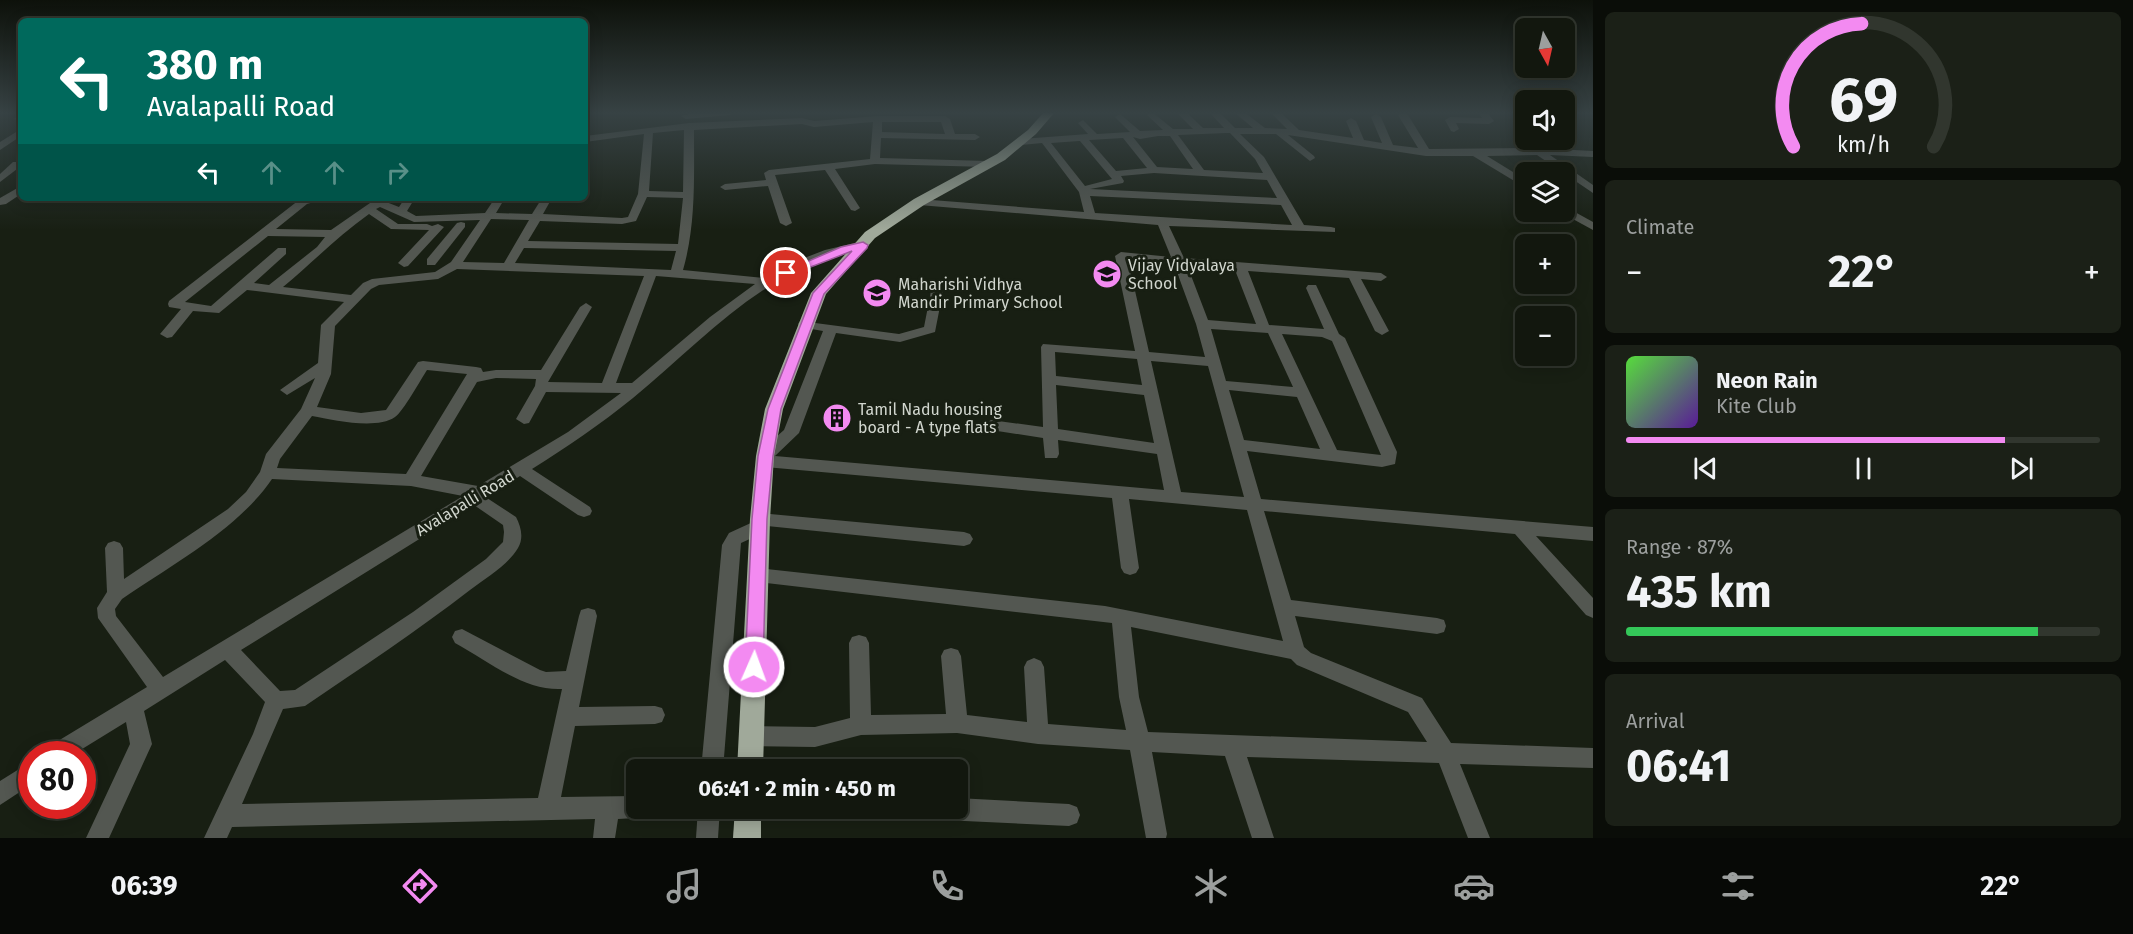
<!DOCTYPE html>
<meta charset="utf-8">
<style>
:root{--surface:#12170e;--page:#1b2017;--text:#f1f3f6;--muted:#9c9f9e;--line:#31362e;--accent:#f38af1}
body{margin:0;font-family:"Fira Sans",sans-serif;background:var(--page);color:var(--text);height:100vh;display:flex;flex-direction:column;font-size:22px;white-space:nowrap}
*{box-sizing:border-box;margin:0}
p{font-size:20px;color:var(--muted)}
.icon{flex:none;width:33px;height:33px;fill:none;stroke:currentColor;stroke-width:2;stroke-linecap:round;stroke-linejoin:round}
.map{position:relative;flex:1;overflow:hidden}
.drawer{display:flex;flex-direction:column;gap:12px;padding:12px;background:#0a0d08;width:540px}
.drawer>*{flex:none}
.top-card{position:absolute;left:18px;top:18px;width:570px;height:183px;border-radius:9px;box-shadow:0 3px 15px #0003,0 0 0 2px var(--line);background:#00695c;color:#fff;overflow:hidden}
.needle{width:39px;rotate:172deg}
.tools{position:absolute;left:1515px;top:18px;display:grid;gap:12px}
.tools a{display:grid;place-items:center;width:60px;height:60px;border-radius:9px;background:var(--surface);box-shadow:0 3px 15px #0003,0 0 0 2px var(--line);font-size:30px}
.speed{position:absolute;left:18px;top:741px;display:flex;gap:12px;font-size:30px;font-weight:700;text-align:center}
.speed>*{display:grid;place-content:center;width:78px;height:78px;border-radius:50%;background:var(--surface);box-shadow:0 3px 15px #0003,0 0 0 2px var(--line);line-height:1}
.speed .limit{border:9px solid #d22;background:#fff;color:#111}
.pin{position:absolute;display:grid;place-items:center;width:51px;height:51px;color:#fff;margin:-26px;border:3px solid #fff;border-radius:50%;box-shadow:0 2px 6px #0007}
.me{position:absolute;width:66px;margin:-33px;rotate:2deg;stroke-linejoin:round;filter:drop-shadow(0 0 4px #0008)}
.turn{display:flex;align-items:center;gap:21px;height:126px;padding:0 30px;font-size:27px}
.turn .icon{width:78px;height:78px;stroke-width:2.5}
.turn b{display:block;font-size:42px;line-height:51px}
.lanes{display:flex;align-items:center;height:57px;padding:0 30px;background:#0003;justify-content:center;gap:30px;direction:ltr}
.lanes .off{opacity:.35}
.big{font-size:45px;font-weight:700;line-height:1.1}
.drawer .card{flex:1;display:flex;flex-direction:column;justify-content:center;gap:9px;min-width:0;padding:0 21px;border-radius:9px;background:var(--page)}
.drawer .dial{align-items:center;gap:0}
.dial svg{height:156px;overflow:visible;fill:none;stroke:var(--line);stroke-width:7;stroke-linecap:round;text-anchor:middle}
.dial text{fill:var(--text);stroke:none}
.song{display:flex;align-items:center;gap:18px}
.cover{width:72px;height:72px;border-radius:9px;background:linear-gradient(135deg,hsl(110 70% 55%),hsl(270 70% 35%))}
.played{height:6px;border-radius:3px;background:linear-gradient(90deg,var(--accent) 80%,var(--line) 80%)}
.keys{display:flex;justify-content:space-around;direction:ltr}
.heat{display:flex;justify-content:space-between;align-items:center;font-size:33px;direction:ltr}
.charge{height:9px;border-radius:4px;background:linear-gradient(90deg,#34c759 87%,var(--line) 0)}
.trip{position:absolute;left:626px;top:759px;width:342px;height:60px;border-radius:9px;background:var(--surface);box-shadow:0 3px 15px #0003,0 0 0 2px var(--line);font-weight:700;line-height:60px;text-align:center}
.tab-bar{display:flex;height:96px;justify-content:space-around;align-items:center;background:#070906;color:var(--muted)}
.tab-bar .icon{width:42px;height:42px}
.tab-bar .on{color:var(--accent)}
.tab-bar b{font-size:27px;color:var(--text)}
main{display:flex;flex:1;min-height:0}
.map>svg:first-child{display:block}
</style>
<main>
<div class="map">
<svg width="1593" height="838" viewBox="0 0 1593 838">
<rect width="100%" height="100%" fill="#181f13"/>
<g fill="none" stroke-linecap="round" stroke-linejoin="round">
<!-- minor -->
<g fill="#535751" fill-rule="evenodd">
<path d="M696,112H734L730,115L686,119L681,116Z"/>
<path d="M1152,112L1173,129H1193L1176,112H1186L1203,128H1224L1209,112H1219L1235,128H1253L1234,112H1244L1265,128L1287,129L1270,112H1280L1299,130L1353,138L1346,121L1351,118L1356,121L1364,140L1382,143L1371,117L1376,114L1381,117L1393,145L1418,148L1398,115L1403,112L1408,115L1429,149L1538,148L1593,151V157L1550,155L1593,185V193L1537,155L1487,156L1526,180V188L1473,156H1426L1288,135L1314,156L1315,158L1310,161L1276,134H1240L1264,157L1304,225L1331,227L1335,228V232L1169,226L1184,258L1381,273L1387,277L1381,281L1361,279L1389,331L1382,335L1375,331L1349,278L1248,271L1269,325L1324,329L1306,288L1308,285H1316L1339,334L1345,338L1397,452L1395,464L1382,467L1247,451L1261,499L1593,527V541L1536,536L1593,598V618L1586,615L1515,534L1264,511L1291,600L1437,618L1444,620L1446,626L1444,632L1437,634L1295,616L1304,647L1311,653L1422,698L1451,743L1593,748V768L1460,764L1490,838H1468L1439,763L1247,757L1274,838H1252L1225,756L1152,752L1167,834L1166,838H1146L1130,750L1038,744L957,733L861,735L815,747L751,746L744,743L740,736L744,729L751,726L815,727L850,718L849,643L852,637L859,635L866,637L869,643L871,715L946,714L941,656L944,650L951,648L958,650L961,656L967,715L1027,722L1024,667L1027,661L1034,658L1041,661L1044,667L1048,724L1126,730L1119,697L1112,623L757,582L751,580L748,575L751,570L757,568L1105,606L1283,641L1247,510L1129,499L1139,568L1136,573L1130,575L1124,573L1121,568L1112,498L765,467L759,465L757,461L759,452L784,430L823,331L800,327L798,324L800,321L899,334L924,327L932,286L938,282L944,286L935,332L900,342L836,333L799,433L775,456L1164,490L1157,454L1058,440L1059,454L1057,458H1045L1043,438L991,430L983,425L991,420L1043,427L1041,347L1043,344L1135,351L1115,256L1121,252L1171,257L1158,225L919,205L914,202L919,199L1084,212L1079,192L1042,143L1021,145L1016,142L1021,139L1088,134L1078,123L1083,120L1097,134L1130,132L1115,117L1120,114L1140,131L1163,130L1147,115ZM1226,133H1230L1255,159L1263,173L1204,170L1178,135ZM1158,136H1170L1193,169L1157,167L1133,137L1140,139ZM1123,138L1147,168L1116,171L1089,140ZM1079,141H1080L1112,179L1085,186L1051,143ZM1154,173L1267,180L1277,198L1090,189L1123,183L1124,181L1121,176ZM1090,196L1281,205L1292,225L1095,213ZM1128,260L1174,264L1196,324L1205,357L1149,352ZM1187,265L1235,270L1256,324L1208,320ZM1211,329L1268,333L1293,387L1226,381ZM1282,334L1322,337L1332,341L1381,455L1337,450ZM1055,352L1137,359L1142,385L1056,376ZM1151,361L1208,366L1244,497L1181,492ZM1056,385L1144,395L1154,443L1058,429ZM1229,390L1297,397L1320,449L1244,440ZM1131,627L1291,659L1297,665L1408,712L1427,742L1148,732L1139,697Z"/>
<path d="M1478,112H1487L1494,121L1489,124L1456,123L1459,129L1454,132L1451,131L1445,120L1450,117L1482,118Z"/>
<path d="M21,115V121L13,119Z"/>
<path d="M878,116H945L950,119L955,134H975L980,137L975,140L881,138L880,158L988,161L993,164L988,167L875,164L835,169L860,208L855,211L851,210L825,170L775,175L792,223L786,226L780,223L768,186L725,190L720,187L725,184L766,180L764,173L769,170L870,159L873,122L814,127L802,124L694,130C694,178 696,225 683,270L764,278L794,262L825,250L863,241L869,245L867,247C845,253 823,258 802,268C737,299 688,353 633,398C601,424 567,447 532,469L590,507L592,511L590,515L584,517L578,515L520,476L489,496L487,498L516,517C521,527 524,538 518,548C508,565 486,578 470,590C417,631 361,668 305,706L283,709L242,804L538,798L562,689C524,691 488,661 455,643L452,637L455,631L462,629L540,670L546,672L566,671L579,616L581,610L588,608L595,610L597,616L579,707L655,706L662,708L665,715L662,722L655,724L575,726L561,797L636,796V808H647L644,815L636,818L618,819L615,838H593L595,819L232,827L227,838H204L253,734L265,702L225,660L144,711L152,744L109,838H86L130,744L126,722L74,754H45L48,747L147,687L98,618L97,608L107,592L105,548L108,543L114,541L120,543L123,548L124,579L228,509L246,492L260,472L266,454L301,409L315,378L287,395L280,390L318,363L321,325L344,302L247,290L219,313L193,311L172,337L167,338L160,334L181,309L169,307L168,304L169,301L299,200L305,198H376L399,207L405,198H415L407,211L416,216L485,213L495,198H505L496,213L532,214L542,198H552L543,214L622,218L628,217L638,194L644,134L585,142V136L689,123L802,118L814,121ZM882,122H941L945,134L882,132ZM684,130L683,192L649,191L653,133ZM647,197L683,198L678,244L528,241L540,221L622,224L636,221ZM314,202L370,203L331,230L276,229L307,204ZM380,207L414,222L480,220L451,262L435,272L372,279L363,283L351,295L283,287C312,263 338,236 369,214L391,229L429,230L398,263L404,267L408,266L444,227L438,224L432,226L427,224H398L376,209ZM491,219L529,220L504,263L463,262ZM268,236L325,237L317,247L269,285L254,283L286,254V248H278L211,306L185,302ZM524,248L676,251L671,270L515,263ZM457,269L644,276L602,383L548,382L592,307L586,303L580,307L541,370H496L483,372L481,368L476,367L423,361L418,362L386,410L361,413L317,407L331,374L335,326L371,289L379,285L438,279ZM656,276L755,284L710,317L632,383H616ZM427,370L467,374L406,474L277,468L280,459L312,416C334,420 376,430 395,417C403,412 421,379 427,370ZM496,378L536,379L535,386L516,419L524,424L529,423L546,392L621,393L568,432L478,486L421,476L477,382ZM272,479L411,486L463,496L163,677L116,616L115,609L122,599C173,564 238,529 272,479ZM474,505L503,525L504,532L503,542L486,559L413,612L295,690L280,691L241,650Z"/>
<path d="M21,129V136L0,150V142Z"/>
<path d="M13,162H21V166L0,182V174Z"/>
<path d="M21,186V194L6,204L0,205V198Z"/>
<path d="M1564,206L1593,222V230L1560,212H1564Z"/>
<path d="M461,222L465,223V227L435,265H427V259L457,223Z"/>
<path d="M760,513L964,532L970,534L973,539L970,544L964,546L767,526L765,532L741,543L723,770H701L722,545L729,533L753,522L752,519L754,514Z"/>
<path d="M32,761V784L0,805V781Z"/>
<path d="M957,798L1069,804L1077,807L1080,815L1077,823L1069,826L922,819L914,816L911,808H957Z"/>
<path d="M698,808H720L718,838H696Z"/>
</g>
<!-- highway -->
<g fill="#a0a99a" fill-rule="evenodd">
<path d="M1044,112H1055L1036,134L1005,160L924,205L875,238L826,294L783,409L774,456L770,519L763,770H737L750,519L756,456L765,409L811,293L865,232L914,199L997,154L1028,130Z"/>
<path d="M735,808H761V838H733Z"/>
</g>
</g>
<!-- sky -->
<linearGradient id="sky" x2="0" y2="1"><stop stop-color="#0d110a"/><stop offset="0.49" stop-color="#374244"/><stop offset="1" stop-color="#374244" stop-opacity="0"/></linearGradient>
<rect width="1593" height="230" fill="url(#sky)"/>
<!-- route -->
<path fill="#f38af1" stroke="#9e5a9d" stroke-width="1.5" d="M863,242L868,245L867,248L824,294L781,409L773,456L767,519L763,667L760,673L754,675L747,673L745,667L752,519L758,456L768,409L813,293L852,251L790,275H783L781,273L841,247Z"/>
<!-- icons -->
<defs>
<g id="school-disc" transform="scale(1.5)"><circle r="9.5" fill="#f38af1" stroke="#181f13"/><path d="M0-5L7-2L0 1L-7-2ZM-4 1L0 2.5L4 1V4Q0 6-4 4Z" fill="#111"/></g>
<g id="building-disc" transform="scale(1.5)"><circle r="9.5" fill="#f38af1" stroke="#181f13"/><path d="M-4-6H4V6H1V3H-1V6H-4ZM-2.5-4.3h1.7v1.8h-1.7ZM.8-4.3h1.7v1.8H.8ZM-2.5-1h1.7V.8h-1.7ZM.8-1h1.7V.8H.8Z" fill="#111"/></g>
</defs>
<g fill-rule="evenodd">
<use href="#school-disc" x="1107" y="274"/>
<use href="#school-disc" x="877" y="293"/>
<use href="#building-disc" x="837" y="418"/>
</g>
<g text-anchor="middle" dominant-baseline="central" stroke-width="6" stroke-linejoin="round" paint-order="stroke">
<!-- poi labels -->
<g font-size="16" fill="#d1d6ce" stroke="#181f13" text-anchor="start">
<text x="1128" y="265">Vijay Vidyalaya<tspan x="1128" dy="18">School</tspan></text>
<text x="898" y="284">Maharishi Vidhya<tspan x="898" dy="18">Mandir Primary School</tspan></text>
<text x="858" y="409">Tamil Nadu housing<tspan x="858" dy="18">board - A type flats</tspan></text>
</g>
<!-- street labels -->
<g font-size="16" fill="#d1d6ce" stroke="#181f13">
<text transform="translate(465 503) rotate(-31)">Avalapalli Road</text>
</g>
</g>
</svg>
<div class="tools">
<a><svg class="needle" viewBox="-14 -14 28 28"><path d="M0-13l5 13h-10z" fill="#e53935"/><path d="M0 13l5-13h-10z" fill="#9c9f9e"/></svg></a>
<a><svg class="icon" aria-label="sound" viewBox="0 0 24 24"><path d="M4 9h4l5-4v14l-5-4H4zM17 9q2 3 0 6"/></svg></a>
<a><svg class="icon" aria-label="layers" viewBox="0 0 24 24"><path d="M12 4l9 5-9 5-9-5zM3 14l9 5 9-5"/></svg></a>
<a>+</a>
<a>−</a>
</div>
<div class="speed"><div class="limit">80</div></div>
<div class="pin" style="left:786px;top:273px;background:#d93025"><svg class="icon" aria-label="arrive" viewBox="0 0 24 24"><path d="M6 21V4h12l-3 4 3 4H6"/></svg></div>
<svg class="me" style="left:754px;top:667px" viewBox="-20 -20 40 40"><circle r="17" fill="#f38af1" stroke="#fff" stroke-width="3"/><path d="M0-11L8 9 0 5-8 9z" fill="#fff"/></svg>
<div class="trip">06:41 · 2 min · 450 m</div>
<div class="top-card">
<div class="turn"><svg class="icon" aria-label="left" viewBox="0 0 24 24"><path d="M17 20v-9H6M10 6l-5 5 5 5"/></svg><div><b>380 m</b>Avalapalli Road</div></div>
<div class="lanes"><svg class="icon" aria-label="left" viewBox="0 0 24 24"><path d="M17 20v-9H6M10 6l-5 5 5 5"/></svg><svg class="icon off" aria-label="ahead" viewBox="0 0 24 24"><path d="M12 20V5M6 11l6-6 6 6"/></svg><svg class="icon off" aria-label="ahead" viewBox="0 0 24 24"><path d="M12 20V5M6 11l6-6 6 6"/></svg><svg class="icon off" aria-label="right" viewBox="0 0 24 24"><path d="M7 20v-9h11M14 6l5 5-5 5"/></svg></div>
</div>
</div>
<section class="drawer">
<div class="card dial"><svg viewBox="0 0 100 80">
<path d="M14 69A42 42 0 1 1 86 69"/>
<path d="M14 69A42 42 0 0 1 49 6" stroke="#f38af1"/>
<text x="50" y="56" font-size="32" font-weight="700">69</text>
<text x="50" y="72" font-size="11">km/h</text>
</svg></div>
<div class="card"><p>Climate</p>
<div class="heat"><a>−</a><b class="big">22°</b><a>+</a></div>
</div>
<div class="card">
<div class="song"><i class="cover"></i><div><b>Neon Rain</b><p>Kite Club</p></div></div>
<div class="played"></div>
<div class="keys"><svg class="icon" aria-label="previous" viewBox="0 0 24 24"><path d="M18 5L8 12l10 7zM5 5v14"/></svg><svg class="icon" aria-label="pause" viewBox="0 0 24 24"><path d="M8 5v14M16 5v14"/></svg><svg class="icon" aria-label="next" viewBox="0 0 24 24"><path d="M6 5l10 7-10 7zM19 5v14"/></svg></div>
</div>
<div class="card"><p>Range · 87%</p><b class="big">435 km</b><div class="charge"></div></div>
<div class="card"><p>Arrival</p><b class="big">06:41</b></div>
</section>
</main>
<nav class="tab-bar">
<b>06:39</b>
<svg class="icon on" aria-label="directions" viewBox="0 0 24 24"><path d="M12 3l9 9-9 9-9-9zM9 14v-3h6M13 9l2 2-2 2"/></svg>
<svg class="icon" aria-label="music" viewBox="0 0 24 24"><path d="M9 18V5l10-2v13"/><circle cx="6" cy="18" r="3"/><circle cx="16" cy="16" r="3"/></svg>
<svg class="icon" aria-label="phone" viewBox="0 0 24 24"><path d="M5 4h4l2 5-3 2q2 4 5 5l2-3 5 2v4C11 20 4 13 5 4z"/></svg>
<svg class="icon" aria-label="climate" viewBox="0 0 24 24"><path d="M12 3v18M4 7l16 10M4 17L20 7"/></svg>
<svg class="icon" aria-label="car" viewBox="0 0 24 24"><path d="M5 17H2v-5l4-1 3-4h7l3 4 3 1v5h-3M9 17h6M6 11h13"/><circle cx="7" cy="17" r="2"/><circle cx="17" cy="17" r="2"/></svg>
<svg class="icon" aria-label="filters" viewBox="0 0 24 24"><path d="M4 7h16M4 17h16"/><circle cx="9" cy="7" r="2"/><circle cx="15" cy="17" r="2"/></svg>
<b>22°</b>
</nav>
